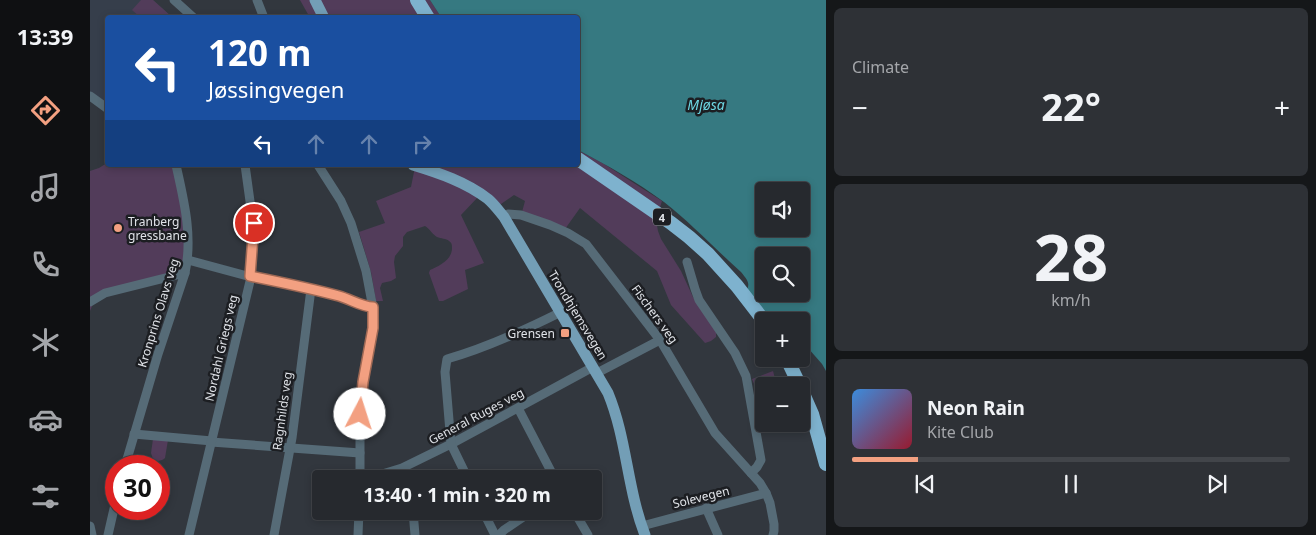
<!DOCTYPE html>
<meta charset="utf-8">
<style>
:root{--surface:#26292e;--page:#2e3136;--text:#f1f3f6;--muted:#a4a6aa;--line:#42454a;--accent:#f3a081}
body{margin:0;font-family:"Noto Sans",sans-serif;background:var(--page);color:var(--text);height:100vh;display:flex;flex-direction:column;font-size:19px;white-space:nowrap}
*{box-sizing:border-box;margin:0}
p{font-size:16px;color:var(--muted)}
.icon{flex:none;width:28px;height:28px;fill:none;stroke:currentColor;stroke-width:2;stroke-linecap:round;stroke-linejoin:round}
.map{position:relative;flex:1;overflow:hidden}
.drawer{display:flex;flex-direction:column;gap:8px;padding:8px;background:#151719;width:490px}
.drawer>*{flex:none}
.hud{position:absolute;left:15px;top:15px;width:475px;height:152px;border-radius:5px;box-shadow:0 2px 8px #0003,0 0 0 1px var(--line);background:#1a4fa0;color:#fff;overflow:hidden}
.tools{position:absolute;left:665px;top:182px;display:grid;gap:10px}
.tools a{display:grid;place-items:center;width:55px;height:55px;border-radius:5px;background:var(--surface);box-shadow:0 2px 8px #0003,0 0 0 1px var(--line);font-size:25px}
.speed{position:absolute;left:15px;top:455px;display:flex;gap:10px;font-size:25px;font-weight:700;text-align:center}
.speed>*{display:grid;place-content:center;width:65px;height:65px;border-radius:50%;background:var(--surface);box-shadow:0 2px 8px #0003,0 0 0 1px var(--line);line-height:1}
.speed .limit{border:8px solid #d22;background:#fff;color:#111}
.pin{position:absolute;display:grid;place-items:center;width:42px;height:42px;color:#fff;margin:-21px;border:2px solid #fff;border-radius:50%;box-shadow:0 1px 5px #0007}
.me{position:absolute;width:55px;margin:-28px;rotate:5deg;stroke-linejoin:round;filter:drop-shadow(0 0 4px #0008)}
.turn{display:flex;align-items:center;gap:18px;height:105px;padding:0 20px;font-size:22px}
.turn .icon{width:65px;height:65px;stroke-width:2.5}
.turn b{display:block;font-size:35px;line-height:42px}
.lanes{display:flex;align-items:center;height:48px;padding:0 20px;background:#0003;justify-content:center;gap:25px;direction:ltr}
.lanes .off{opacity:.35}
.big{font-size:38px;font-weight:700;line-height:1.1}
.drawer .widget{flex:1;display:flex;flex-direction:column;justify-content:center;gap:8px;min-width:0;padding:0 18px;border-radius:8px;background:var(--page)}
.drawer .dial{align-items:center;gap:0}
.dial b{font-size:65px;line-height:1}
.song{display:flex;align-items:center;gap:15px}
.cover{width:60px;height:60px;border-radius:8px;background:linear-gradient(135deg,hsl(210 70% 55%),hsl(350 70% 35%))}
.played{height:5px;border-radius:2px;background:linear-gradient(90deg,var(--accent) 15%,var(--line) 15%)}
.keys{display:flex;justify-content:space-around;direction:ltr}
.heat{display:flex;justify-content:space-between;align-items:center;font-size:28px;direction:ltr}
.trip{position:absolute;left:222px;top:470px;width:290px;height:50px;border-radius:5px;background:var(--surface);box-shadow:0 2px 8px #0003,0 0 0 1px var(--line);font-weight:700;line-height:50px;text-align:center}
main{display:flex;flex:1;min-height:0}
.dock{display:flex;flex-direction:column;width:90px;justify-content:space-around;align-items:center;background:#0f1012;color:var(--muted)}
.dock .icon{width:35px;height:35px}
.dock .active{color:var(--accent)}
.dock b{font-size:22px;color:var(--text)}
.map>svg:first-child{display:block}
</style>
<main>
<nav class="dock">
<b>13:39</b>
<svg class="icon active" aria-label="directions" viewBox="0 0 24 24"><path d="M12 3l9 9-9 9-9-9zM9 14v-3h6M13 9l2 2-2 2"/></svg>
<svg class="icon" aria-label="music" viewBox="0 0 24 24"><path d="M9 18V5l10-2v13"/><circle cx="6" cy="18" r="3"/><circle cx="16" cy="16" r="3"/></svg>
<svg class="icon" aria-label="phone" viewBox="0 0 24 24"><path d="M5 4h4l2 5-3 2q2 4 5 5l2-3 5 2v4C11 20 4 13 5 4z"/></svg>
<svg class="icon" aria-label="climate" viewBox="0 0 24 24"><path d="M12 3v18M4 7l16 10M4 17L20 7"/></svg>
<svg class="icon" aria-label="car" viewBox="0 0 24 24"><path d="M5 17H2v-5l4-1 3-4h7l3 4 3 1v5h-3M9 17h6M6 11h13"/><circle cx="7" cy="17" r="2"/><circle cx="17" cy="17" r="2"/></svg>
<svg class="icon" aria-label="filters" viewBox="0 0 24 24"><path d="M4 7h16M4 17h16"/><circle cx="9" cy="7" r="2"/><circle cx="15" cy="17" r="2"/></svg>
</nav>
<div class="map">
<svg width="736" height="535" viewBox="0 0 736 535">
<rect width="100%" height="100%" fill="#32373e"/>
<!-- built -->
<path fill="#363e4b" d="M0,0H63L82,17L18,18L17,105L0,92Z"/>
<!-- green -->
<g fill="#523c5a">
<path d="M51,0H63L82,17H50L42,10Z"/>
<path d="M210,0H340L351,17H216L219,16Z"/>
<path d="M488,150L514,164L572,201L566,220L568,231L571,239L591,271L603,297L626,332V337L621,341L615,343L581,305L567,271L490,208L475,229L431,216L435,201L424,195L411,204L388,197L371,215L394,263L375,270L378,289L353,301H349L339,273L340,270C349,266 362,260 362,248C362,245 362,243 359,241C356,238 351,239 347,237C343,235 340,229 335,226L317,232L313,237V246L305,256L304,262L306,278L301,281L292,283L290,288L293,301H286L281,272L269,232L295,223L286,201L321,187L325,167L324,165H488Z"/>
<path d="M17,163L18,165H82L95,210L99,259L86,276L5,299L0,311V171L9,168Z"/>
<path d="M683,371L687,386H674V400L671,401L662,379Z"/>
<path d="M63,439L78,440L75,458C72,461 67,462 63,459L61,453Z"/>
</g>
<!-- water -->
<path fill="#367981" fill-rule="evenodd" d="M340,0H736V371L732,364L711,340V321H691C683,313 677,316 667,318L654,295C661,284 659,282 651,272C625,249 601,223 574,202C547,182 517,165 488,150V18L351,17ZM674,191H711V229H674ZM674,256H711V294H674Z"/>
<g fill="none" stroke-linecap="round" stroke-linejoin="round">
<!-- minor -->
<g stroke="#566b77" stroke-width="9">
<path d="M84,0L104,18"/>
<path d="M167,0L174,18"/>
<path d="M0,96L18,109"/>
<path d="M228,165L251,201L261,223L276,271L282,303L283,328L274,380L270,414V479"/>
<path d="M414,217L418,214L431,215L460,225L478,233L496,244L570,340L625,433L670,483L676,493L680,503L684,524V531L683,535"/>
<path d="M98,260L161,277L189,281L221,289L250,296L277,307H283"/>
<path d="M597,262L605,289L609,300L645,353L656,376L671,460L667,467L661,473"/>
<path d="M0,302L15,293L95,273"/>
<path d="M507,373L570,340"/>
<path d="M428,408L465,479"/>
<path d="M44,434L122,441"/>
<path d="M121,442L270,453"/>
<path d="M35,466L68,354L95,273C103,236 94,201 86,165"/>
<path d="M276,479L312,468L361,444L503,367"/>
<path d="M378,479L361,444L355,372L357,359C396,348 435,330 471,312"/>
<path d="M616,508L628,535"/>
<path d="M323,511L325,535"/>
<path d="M393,511L405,535"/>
<path d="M484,511L498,535"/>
<path d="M0,526L2,535"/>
<path d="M552,526L676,493"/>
<path d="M18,535L26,500"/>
<path d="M99,535L161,277L163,223L155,165"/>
<path d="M184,535L202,438L221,289"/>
<path d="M268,535L269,511"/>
<path d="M409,535L414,530L442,511"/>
</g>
<!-- major -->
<g stroke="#739eb6" stroke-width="11">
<path d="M225,0L234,18"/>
<path d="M323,165C349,173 376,182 398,199C404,204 409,211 414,217L518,393C537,439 537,489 555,535"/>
</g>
<!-- highway -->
<g stroke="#7eb2ce" stroke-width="14">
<path d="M327,0L338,18"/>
<path d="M488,159L581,223L599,237L618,254L647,286L674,321"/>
<path d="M697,359L710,386"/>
<path d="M711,389L722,414L736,464"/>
</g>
</g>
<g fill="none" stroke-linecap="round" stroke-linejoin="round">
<!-- route casing -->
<g stroke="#9e6854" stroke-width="12">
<path id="route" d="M164,223L160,276C190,282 220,288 249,296C260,299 272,307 283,307V328L273,382L270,414"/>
</g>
<!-- route -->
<use href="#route" stroke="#f3a081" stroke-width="9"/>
</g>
<!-- markers -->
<g fill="#f3a081" stroke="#1c1e22" stroke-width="2">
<circle cx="28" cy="228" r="5"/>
<rect x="470" y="328" width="10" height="10" rx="2.5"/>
</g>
<g text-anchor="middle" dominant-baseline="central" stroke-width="5" stroke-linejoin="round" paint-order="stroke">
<!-- shield labels -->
<rect fill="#1c1e22" stroke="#a5a8ad" stroke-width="1" x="563" y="208.5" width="18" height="17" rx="4"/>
<g font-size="11" font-weight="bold" fill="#e0e3e8">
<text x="572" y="217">4</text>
</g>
<!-- poi labels -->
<g font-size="12" fill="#e0e3e8" stroke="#1c1e22" text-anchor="start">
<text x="38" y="221">Tranberg<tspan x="38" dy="14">gressbane</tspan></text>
<text x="465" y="333" text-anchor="end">Grensen</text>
</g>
<!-- street labels -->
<g font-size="12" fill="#e0e3e8" stroke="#1c1e22">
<text transform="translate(68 313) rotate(-73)">Kronprins Olavs veg</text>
<text transform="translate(565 314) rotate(54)">Fischers veg</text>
<text transform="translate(488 315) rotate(59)">Trondhjemsvegen</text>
<text transform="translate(131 348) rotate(-77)">Nordahl Griegs veg</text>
<text transform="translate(192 411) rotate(-82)">Ragnhilds veg</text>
<text transform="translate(386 416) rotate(-28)">General Ruges veg</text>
<text transform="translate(611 497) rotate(-14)">Solevegen</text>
</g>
<!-- water labels -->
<g font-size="14" font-style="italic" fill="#6dd7e3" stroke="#1c1e22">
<text x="616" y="104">Mjøsa</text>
</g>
</g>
</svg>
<div class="tools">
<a><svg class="icon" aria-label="sound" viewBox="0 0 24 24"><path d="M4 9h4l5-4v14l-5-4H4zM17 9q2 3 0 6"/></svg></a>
<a><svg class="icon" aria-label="search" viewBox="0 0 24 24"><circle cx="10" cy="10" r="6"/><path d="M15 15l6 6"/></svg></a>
<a>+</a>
<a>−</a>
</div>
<div class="speed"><div class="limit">30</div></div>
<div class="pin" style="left:164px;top:223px;background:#d93025"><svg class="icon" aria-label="arrive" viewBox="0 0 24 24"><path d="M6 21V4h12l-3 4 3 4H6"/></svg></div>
<svg class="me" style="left:270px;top:414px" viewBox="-20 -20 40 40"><circle r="19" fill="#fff"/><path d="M0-13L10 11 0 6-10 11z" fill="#f3a081"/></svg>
<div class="trip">13:40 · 1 min · 320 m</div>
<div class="hud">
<div class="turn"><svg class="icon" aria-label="left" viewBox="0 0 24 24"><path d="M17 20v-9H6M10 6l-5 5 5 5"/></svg><div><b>120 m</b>Jøssingvegen</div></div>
<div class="lanes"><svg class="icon" aria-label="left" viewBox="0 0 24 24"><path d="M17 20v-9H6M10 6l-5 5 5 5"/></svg><svg class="icon off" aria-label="ahead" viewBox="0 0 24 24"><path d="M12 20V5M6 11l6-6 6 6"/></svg><svg class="icon off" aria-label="ahead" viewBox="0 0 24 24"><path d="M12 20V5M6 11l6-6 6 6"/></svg><svg class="icon off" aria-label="right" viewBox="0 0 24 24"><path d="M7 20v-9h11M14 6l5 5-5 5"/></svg></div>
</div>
</div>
<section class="drawer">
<div class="widget"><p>Climate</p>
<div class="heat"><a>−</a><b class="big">22°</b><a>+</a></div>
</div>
<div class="widget dial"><b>28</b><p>km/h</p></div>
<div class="widget">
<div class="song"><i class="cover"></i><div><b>Neon Rain</b><p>Kite Club</p></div></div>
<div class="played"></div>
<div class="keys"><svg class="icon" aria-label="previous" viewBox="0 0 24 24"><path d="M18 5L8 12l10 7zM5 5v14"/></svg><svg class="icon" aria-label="pause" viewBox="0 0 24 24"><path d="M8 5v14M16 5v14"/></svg><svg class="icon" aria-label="next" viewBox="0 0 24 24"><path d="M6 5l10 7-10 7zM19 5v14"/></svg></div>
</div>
</section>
</main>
